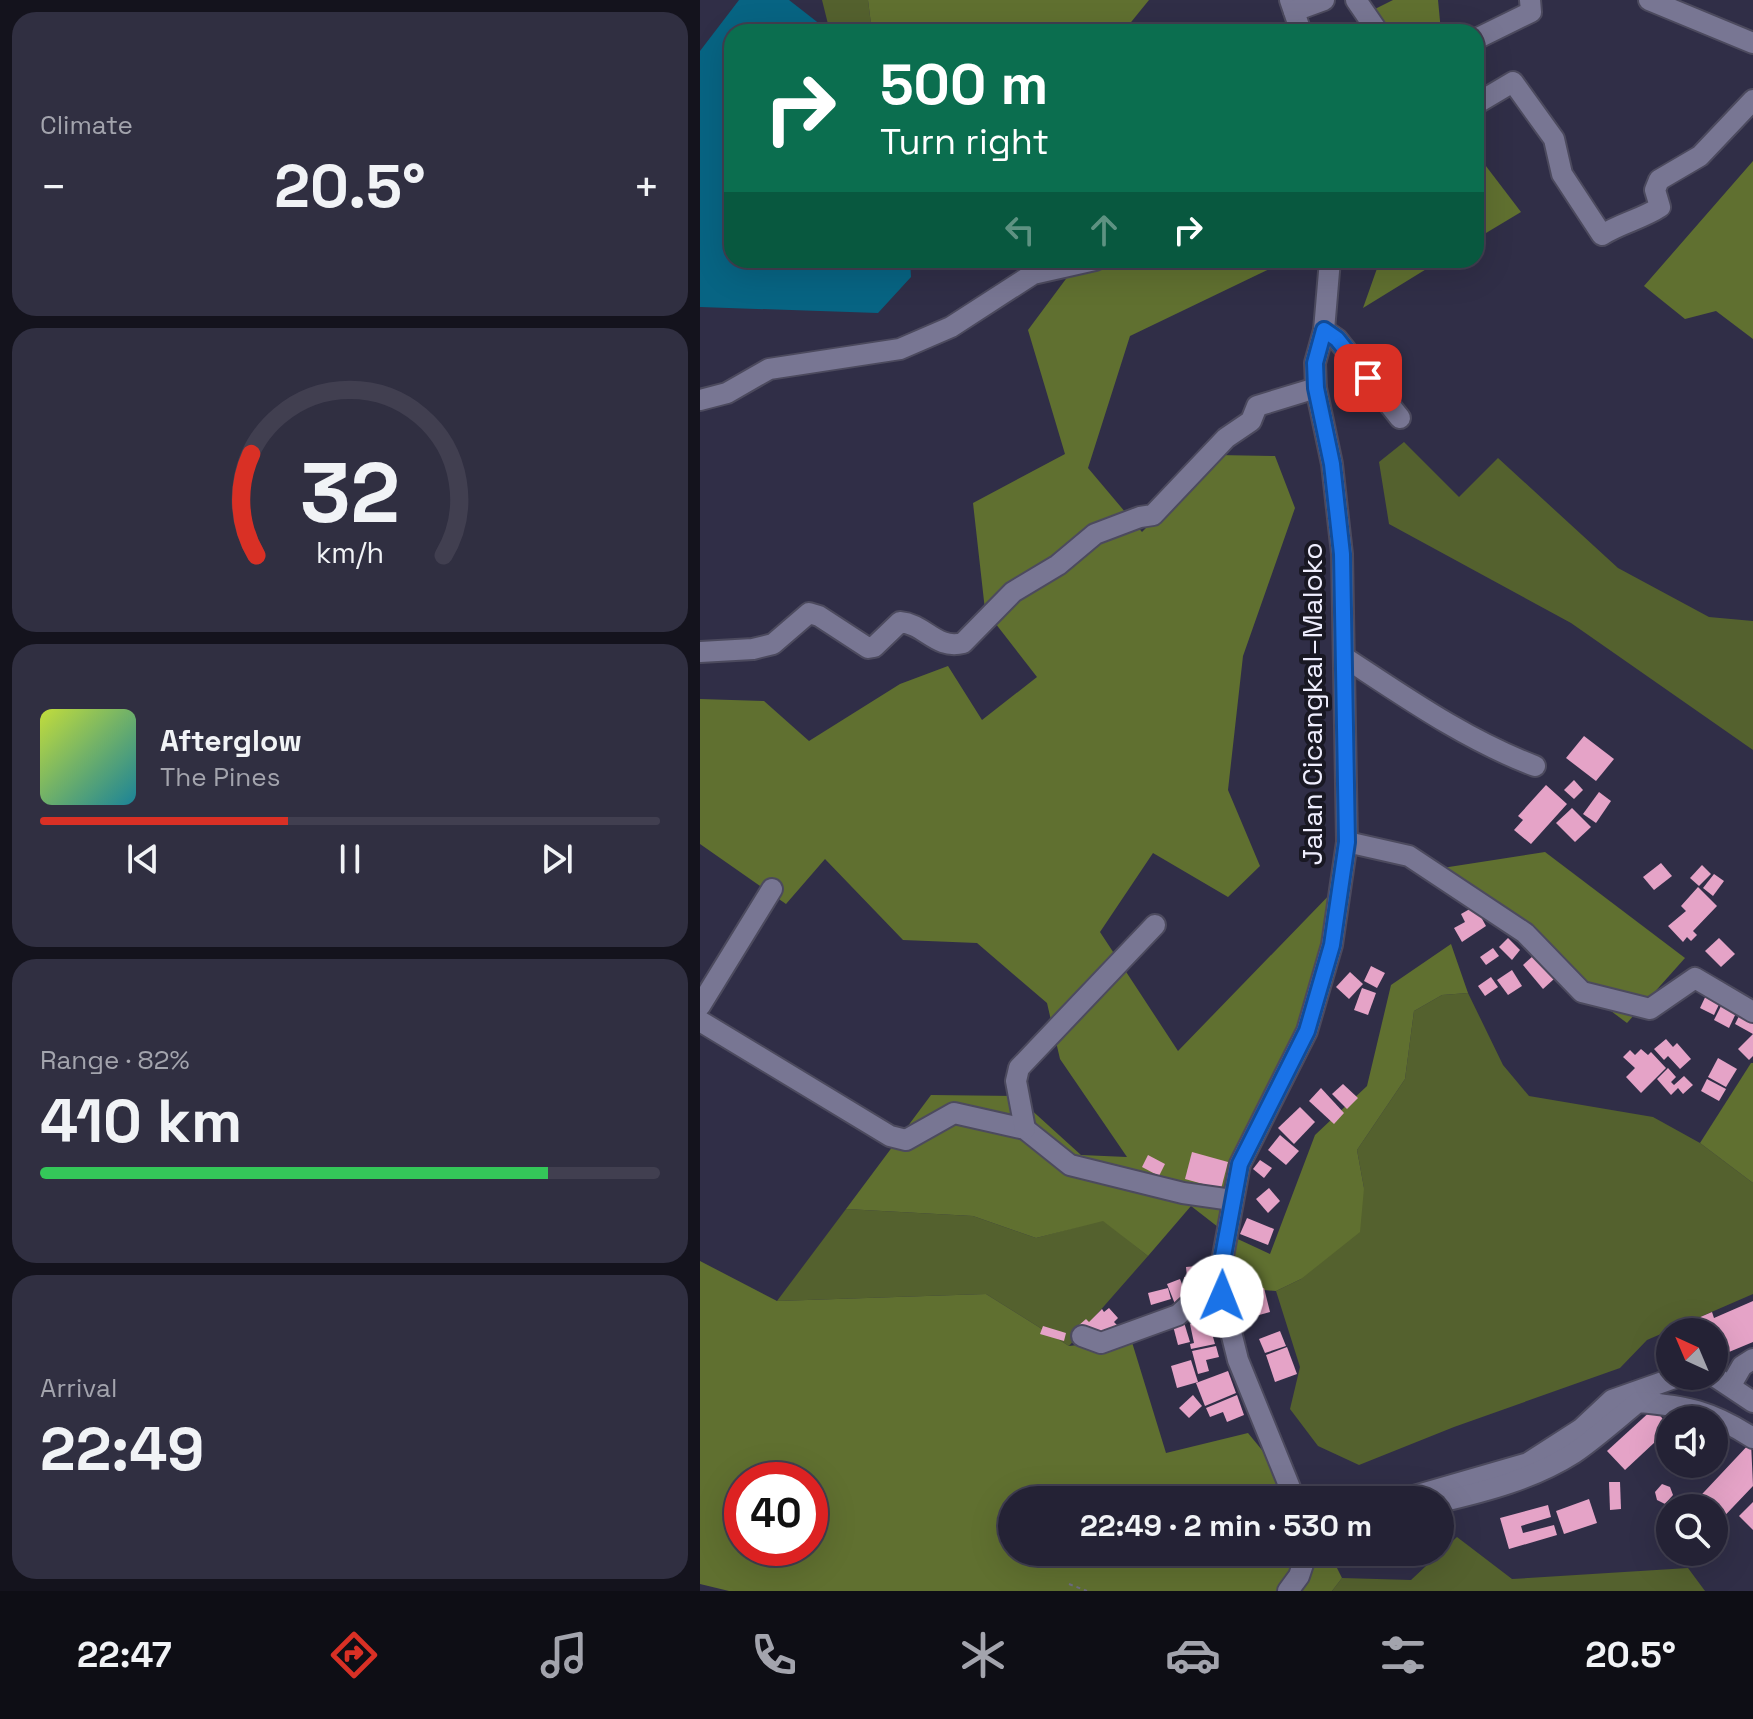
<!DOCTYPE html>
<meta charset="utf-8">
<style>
:root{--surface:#242235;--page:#302f41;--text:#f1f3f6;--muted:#a3a4ad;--line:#413f50;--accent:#d93025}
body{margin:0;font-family:"Space Grotesk",sans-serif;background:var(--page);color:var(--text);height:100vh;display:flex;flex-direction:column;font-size:30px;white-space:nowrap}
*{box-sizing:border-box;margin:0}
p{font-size:26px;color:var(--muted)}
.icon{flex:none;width:44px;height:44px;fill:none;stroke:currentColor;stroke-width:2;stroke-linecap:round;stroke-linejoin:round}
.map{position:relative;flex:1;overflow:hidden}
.side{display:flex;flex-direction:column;gap:12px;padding:12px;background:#14131d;width:700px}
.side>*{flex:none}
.hud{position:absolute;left:24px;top:24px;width:760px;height:244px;border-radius:24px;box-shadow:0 8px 32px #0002,0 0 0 2px var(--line);background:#0b6e4f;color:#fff;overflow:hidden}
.needle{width:52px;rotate:316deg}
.tools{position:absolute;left:956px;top:1318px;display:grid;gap:16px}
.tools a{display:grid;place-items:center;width:72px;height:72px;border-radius:50%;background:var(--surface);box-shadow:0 8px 32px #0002,0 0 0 2px var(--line);font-size:40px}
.speed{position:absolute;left:24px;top:1462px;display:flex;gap:16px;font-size:40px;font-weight:700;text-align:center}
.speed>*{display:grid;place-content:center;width:104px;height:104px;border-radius:50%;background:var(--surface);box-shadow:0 8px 32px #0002,0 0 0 2px var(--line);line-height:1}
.speed .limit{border:12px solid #d22;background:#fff;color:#111}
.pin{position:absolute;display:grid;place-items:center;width:68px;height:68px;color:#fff;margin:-34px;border-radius:16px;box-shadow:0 4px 12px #0006}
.me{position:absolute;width:88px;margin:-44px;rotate:1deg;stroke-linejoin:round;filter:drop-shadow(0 0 6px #0008)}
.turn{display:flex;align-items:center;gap:28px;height:168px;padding:0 24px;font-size:36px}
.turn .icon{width:104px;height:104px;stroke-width:2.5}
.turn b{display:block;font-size:56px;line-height:68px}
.lanes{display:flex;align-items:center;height:76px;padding:0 24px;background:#0003;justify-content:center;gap:40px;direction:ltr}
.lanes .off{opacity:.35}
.big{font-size:60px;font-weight:800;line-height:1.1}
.side .card{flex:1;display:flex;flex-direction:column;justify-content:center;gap:12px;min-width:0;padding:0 28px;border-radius:24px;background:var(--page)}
.side .dial{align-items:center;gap:0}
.dial svg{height:208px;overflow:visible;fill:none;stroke:var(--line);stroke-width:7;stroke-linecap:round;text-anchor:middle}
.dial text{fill:var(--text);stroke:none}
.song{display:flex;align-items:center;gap:24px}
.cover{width:96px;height:96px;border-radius:12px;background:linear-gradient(135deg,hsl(70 70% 55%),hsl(190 70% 35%))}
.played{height:8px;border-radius:4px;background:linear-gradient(90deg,var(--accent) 40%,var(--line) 40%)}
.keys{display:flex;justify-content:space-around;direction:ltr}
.heat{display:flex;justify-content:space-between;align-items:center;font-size:44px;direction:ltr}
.charge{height:12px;border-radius:6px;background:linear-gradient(90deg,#34c759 82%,var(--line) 0)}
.trip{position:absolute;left:298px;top:1486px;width:456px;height:80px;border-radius:40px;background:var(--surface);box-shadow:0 8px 32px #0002,0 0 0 2px var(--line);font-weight:800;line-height:80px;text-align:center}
.menu{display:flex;height:128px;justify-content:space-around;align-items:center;background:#0e0e15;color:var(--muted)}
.menu .icon{width:56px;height:56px}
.menu .on{color:var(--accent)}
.menu b{font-size:36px;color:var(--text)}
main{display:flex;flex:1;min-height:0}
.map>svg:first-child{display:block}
</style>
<main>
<section class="side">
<div class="card"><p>Climate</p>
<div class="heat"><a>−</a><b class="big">20.5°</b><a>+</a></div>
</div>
<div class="card dial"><svg viewBox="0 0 100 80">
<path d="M14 69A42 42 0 1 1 86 69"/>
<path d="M14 69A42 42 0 0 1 12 30" stroke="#d93025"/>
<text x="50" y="56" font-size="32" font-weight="700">32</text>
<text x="50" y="72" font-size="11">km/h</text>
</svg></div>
<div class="card">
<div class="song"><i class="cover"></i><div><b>Afterglow</b><p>The Pines</p></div></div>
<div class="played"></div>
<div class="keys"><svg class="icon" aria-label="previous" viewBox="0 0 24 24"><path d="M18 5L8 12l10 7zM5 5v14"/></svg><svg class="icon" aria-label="pause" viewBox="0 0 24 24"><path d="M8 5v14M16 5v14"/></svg><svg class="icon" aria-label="next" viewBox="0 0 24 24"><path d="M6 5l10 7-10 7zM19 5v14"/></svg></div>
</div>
<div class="card"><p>Range · 82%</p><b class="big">410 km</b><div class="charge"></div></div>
<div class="card"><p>Arrival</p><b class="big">22:49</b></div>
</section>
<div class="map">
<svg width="1053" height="1591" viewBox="0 0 1053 1591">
<rect width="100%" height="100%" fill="#302e47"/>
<!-- green -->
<g fill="#54612e">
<path d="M122,0H168L172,32H130Z"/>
<path d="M704,442L759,497L798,458L918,568L1009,617L1053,621V750L871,623L689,524L679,462Z"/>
<path d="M768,993L803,1065L829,1096L953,1117L1000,1143L1053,1183V1294L947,1340L920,1368L754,1427L659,1465L618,1446L590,1409L600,1367L576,1291L601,1279L664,1188L657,1150L705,1079L714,1011L742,995Z"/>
<path d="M146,1209L273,1216L336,1238L403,1220L448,1256L369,1346L286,1294L77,1301Z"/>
<path d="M757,1537L812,1579L988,1568L1005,1591H632L642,1578L711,1580Z"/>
</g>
<!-- forest -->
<g fill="#607030" fill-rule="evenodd">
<path d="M168,0H449L423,32H172Z"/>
<path d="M693,0H738L741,32H662L657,18Z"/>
<path d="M776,153L821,212L776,239Z"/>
<path d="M1053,161V339L1016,311L985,319L944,286Z"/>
<path d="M409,260H588L430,336L388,468L442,532L518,455L575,456L595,508L543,656L528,790L560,866L528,897L453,853L400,932L478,1051L638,886L606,1029L545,1139L527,1234L570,1254L615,1135L667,1086L691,985L751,944L768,993L742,995L714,1011L705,1079L657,1150L664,1188L660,1232L601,1279L576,1291L522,1286L527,1234L491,1206L448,1256L403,1221L336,1238L273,1216L146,1209L231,1095L316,1096L381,1155L427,1157L360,1059L347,1003L277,943L203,940L125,859L86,904L0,844V699L64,701L109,741L200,684L248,666L282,720L337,677L285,610L273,503L365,454L328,330L377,264Z"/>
<path d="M680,260H741L663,308Z"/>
<path d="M845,852L985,958L927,1023L723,871Z"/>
<path d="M1051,1063H1053V1183L1000,1143Z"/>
<path d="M0,1261L77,1301L286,1294L369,1346L431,1339L466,1453L548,1433L603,1500H312V1552H629L642,1578L632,1591H29L0,1584ZM42,1480H110V1548H42Z"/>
</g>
<!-- water -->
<path fill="#076483" d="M39,0H89L130,32H32V260H210L211,277L178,313L0,307V51Z"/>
<!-- building -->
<g fill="#e5a3c7">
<path d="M884,736L914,759L896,781L866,758Z"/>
<path d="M874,780L883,790L874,799L864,790Z"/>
<path d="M846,785L867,804L831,844L814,830L823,820L818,816Z"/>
<path d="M899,792L911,801L896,823L883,814Z"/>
<path d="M872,808L891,827L875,842L856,823Z"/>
<path d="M961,863L972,876L954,890L943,877Z"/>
<path d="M1002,865L1011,874L999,886L990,878Z"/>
<path d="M1014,874L1024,881L1013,896L1003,888Z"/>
<path d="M998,887L1017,906L993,931L997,935L991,941L987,937L983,942L968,926L986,911L981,906Z"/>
<path d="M775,906L786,926L762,942L754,928L765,922L761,914Z"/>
<path d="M808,938L820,950L812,960L799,947Z"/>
<path d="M1019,938L1035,954L1021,967L1005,951Z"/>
<path d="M793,948L799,956L786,965L780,957Z"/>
<path d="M833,956L854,979L843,989L823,965Z"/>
<path d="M671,966L685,973L677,988L664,981Z"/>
<path d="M812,970L822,986L808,995L797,980Z"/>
<path d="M650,972L663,984L649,999L636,987Z"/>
<path d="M791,977L798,987L785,996L778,986Z"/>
<path d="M662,988L676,993L668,1015L654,1010Z"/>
<path d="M1009,989L1023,996L1014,1015L1000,1008Z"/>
<path d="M1022,1004L1037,1011L1029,1028L1014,1020Z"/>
<path d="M1043,1008L1053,1013V1034L1035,1024Z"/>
<path d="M1053,1034V1056L1049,1060L1038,1049Z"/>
<path d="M966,1039L973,1047L977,1043L991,1059L980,1069L968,1056L964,1060L954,1049Z"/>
<path d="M941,1049L948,1055L951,1052L966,1068L941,1093L926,1077L935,1068L923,1057L930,1050L935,1055Z"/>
<path d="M1018,1058L1037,1069L1026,1087L1008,1077Z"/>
<path d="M968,1068L976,1077L971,1082L974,1085L984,1076L993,1085L983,1094L978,1088L971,1095L957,1079Z"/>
<path d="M1007,1079L1026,1089L1019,1101L1001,1091Z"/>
<path d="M643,1084L658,1098L647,1109L632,1094Z"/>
<path d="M621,1088L644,1113L634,1124L609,1101Z"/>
<path d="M600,1107L615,1122L594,1144L578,1128Z"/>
<path d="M580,1135L599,1151L586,1165L568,1150Z"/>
<path d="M492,1152L528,1162L521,1189L485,1179Z"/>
<path d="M448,1155L465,1164L459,1176L442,1167Z"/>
<path d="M560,1160L572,1168L564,1178L553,1169Z"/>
<path d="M569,1188L580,1201L568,1213L556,1199Z"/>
<path d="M547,1218L574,1229L568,1245L540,1234Z"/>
<path d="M497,1266L506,1267L507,1294L491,1295V1289H485L484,1277H487L486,1267Z"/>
<path d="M480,1279L490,1304L477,1309L467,1284Z"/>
<path d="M468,1288L471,1299L451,1305L448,1293Z"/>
<path d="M564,1288L570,1312L552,1317L546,1293Z"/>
<path d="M1053,1301V1342L1017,1357L1014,1332H996L991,1321L1012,1312L1014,1318Z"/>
<path d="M409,1308L418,1318L414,1322L417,1325L401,1340L387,1336L378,1326L386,1319L389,1322L402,1309L404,1312Z"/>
<path d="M483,1319L490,1342L478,1345L472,1322Z"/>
<path d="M508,1319L515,1344L491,1349L490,1344L494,1343L490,1324Z"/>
<path d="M343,1326L366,1333L364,1341L340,1334Z"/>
<path d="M580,1331L586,1346L565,1353L559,1339Z"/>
<path d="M516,1346L519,1357L506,1360L509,1371L498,1374L492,1351Z"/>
<path d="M587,1347L597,1374L575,1382L566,1355Z"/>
<path d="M491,1360L498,1382L477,1388L471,1366Z"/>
<path d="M528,1371L536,1393L505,1406L496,1383Z"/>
<path d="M493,1395L502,1406L489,1418L479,1408Z"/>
<path d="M537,1395L544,1415L527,1422L523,1412L510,1417L506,1408Z"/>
<path d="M954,1408L970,1428L925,1470L907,1451Z"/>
<path d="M970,1431V1459L956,1444Z"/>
<path d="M1051,1442L1053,1486L1014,1527V1508H989Z"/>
<path d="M909,1482H920L921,1509L910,1510Z"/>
<path d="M962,1484L970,1487L973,1495L965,1504L957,1500L955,1492Z"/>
<path d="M889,1499L897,1523L864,1534L856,1511Z"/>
<path d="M1053,1502V1530L1039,1516Z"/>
<path d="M848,1505L851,1517L821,1526L823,1533L854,1525L857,1535L809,1549L800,1518Z"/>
</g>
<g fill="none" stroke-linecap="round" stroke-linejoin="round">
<!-- minor casing -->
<g stroke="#4c4a5e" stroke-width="24">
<g id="minor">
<path d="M590,0L601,32"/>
<path d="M656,0L678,32"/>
<path d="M949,0L1053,43"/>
<path d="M594,11L624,0"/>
<path d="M776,39L831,12L830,0"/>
<path d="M776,104L813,82L854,139L862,174L902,235C921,223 942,219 960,207L955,190L959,180L1000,156L1053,100"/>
<path d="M624,330L637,339L700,418"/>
<path d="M0,400L27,393L69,369L200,349L251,327L333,274L395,260"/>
<path d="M0,652L53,649L73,644L109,613L119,616L168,648L174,647L200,622C225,624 236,650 263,643L313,592L358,565L395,534L440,517L453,515L526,438L551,421L557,406L616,388"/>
<path d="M644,657C705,697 766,740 835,766"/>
<path d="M647,842L709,856L825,933L882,992L950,1009L995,978L1053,1012"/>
<path d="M0,1006L72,889"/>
<path d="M0,1021L190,1136L206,1140L254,1113L325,1129L370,1165L483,1193L532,1200"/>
<path d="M325,1129L316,1081L319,1068L455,925"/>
<path d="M382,1336L401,1343L478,1315L488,1306L522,1296"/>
<path d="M1014,1376L1053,1402"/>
<path d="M1031,1385L1042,1366L1053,1359"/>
<path d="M595,1500L538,1360L522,1296L521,1267L540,1164L607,1031L632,945L647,842L642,554L632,464L616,388L615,363L624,330L630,260"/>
<path d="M700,1500L828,1463L881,1429L912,1400L980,1376"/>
<path d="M740,1502C787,1491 833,1479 874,1453C896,1438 917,1419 938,1402C987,1406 1011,1411 1053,1438"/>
<path d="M588,1591L599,1576L607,1552"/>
</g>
</g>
<!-- path -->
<path stroke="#6e6c82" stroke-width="2" stroke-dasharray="4 4" stroke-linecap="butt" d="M369,1584L387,1591"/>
<!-- minor -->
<use href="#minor" stroke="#787693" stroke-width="20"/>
</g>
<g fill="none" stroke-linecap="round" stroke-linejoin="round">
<!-- route casing -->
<g stroke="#114b97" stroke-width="20">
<path id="route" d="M522,1296L521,1267L540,1164L607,1031L632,945L647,842L642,554L632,464L616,388L615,363L624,330L637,339L668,378"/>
</g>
<!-- route -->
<use href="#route" stroke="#1a73e8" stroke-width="14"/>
</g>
<g text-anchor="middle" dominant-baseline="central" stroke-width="8" stroke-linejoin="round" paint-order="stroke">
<!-- street labels -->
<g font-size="28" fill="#efeefe" stroke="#191823">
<text transform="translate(612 704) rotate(-90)">Jalan Cicangkal–Maloko</text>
</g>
</g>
</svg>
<div class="tools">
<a><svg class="needle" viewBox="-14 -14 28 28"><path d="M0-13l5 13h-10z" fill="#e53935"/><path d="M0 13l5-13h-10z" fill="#a3a4ad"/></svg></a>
<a><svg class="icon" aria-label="sound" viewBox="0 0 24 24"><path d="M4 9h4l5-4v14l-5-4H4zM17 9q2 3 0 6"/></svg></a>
<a><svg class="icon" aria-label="search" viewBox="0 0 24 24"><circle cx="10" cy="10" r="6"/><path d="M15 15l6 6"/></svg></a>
</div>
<div class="speed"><div class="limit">40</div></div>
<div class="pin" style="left:668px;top:378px;background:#d93025"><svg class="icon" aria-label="arrive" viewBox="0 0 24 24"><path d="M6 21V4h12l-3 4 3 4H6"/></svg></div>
<svg class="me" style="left:522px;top:1296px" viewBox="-20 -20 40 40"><circle r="19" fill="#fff"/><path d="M0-13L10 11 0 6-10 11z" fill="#1a73e8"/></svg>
<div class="trip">22:49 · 2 min · 530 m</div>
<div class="hud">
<div class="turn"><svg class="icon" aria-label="right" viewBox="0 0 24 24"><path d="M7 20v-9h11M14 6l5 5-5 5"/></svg><div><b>500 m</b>Turn right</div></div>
<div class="lanes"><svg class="icon off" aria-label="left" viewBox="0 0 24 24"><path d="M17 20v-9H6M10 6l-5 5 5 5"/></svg><svg class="icon off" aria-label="ahead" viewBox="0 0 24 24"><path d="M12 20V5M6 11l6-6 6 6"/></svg><svg class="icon" aria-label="right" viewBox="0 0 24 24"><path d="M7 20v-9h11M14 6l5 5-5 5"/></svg></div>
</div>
</div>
</main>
<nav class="menu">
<b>22:47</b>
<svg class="icon on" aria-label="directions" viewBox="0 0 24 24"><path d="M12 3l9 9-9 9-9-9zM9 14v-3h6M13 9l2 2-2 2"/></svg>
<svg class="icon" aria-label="music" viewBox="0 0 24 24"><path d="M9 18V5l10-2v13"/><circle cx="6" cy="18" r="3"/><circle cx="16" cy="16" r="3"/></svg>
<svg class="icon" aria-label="phone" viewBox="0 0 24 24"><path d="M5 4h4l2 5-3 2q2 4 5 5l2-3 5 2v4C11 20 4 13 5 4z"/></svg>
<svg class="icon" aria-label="climate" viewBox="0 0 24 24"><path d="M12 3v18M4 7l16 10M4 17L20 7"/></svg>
<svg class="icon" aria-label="car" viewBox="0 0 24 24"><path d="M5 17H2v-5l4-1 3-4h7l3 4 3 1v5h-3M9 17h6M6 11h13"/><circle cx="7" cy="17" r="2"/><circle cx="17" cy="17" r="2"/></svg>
<svg class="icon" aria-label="filters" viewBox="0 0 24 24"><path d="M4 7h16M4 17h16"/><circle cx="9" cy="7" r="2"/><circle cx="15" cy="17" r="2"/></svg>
<b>20.5°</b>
</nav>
